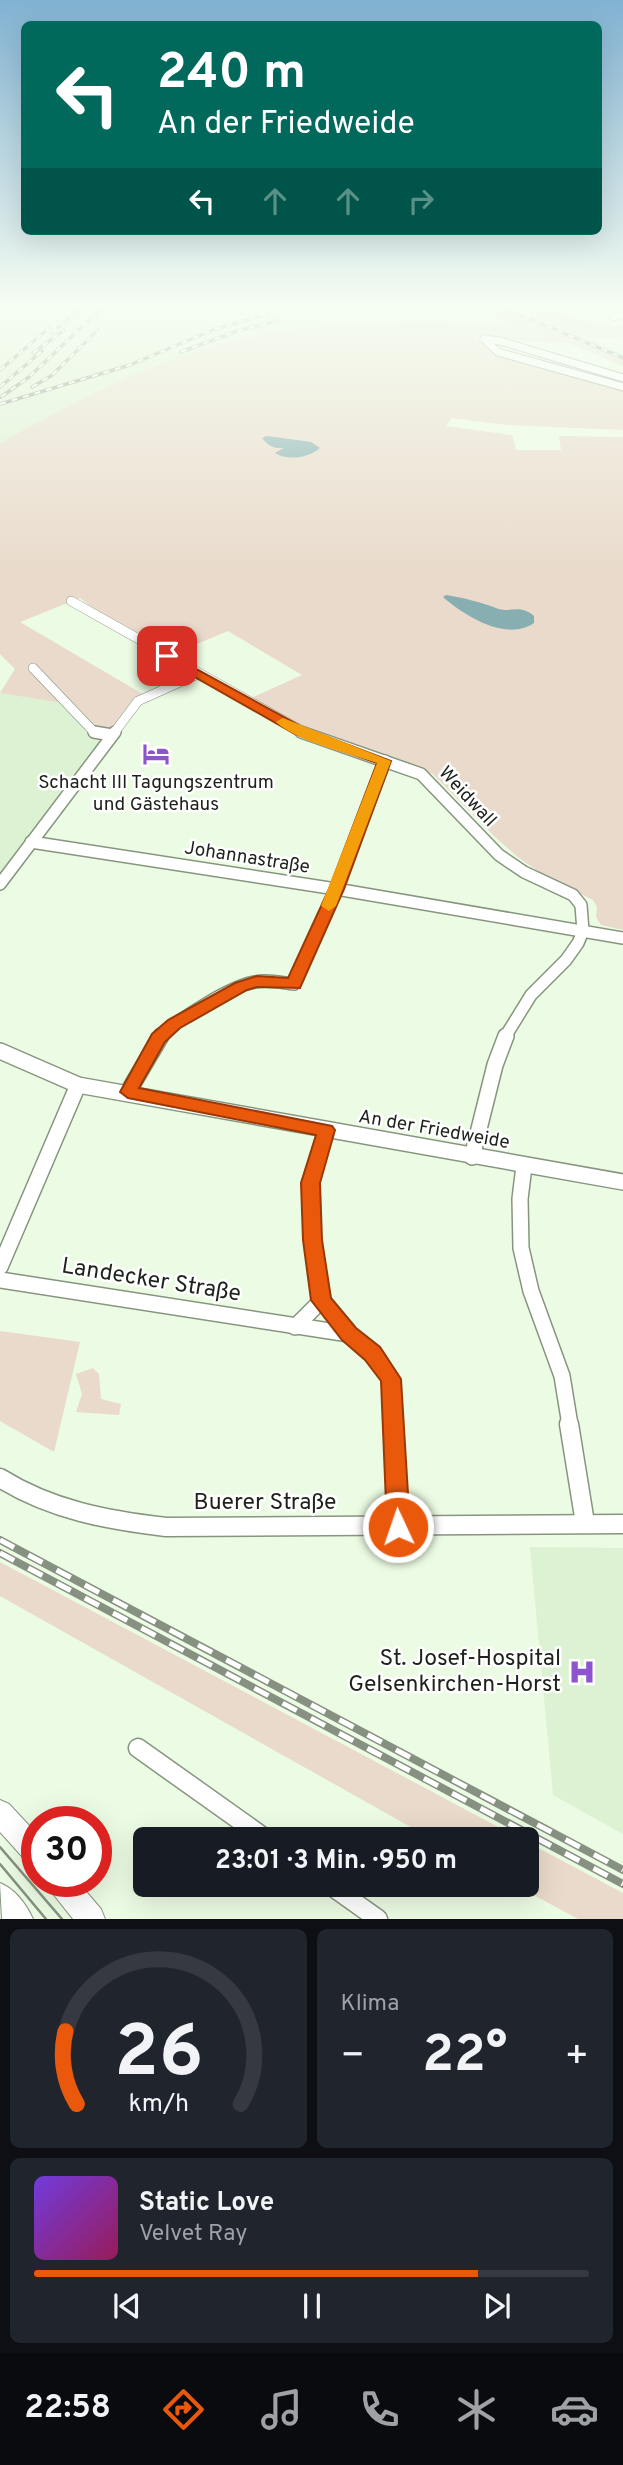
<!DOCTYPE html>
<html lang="de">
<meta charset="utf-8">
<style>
:root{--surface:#171b24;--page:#20242c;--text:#f1f3f6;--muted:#9ea1a6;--line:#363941;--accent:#ea580c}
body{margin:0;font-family:Overpass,sans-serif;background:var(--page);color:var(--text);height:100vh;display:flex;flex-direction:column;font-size:26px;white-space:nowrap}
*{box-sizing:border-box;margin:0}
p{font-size:23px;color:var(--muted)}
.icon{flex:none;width:38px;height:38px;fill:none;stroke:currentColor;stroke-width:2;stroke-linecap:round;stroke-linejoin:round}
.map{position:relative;height:1919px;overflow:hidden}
.side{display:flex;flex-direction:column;gap:10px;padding:10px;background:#0d0f14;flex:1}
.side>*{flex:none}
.banner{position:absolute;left:21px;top:21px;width:581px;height:214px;border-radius:10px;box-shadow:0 7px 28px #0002;background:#00695c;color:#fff;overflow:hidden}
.speed{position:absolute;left:21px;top:1806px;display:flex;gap:14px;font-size:35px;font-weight:700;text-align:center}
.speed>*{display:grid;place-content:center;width:91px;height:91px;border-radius:50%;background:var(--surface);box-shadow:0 7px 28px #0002;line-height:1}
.speed .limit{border:10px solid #d22;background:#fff;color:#111}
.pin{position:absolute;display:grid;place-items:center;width:60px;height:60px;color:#fff;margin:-30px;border-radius:14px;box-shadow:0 4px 10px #0006}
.me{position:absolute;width:77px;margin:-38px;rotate:357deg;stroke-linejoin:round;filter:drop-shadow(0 0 5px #0008)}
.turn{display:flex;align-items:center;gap:24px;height:147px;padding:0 21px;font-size:32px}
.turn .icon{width:91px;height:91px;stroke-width:2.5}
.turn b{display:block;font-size:49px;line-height:60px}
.lanes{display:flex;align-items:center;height:66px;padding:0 21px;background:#0003;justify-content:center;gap:35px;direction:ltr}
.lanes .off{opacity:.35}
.big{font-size:52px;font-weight:700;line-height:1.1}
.side .tile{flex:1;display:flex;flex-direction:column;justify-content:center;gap:10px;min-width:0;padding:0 24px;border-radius:10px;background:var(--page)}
.side .dial{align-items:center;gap:0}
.dial svg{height:182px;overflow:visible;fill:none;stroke:var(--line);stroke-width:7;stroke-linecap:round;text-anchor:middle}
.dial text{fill:var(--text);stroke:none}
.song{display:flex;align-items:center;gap:21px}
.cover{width:84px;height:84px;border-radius:10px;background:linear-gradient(135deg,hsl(260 70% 55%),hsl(330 70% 35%))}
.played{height:7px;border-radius:4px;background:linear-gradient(90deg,var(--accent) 80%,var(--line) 80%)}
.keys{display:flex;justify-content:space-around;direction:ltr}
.heat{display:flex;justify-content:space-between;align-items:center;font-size:38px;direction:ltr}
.side .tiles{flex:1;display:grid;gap:10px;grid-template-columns:1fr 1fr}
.tile:last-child{grid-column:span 2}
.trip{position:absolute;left:133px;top:1827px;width:406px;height:70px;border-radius:10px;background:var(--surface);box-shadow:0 7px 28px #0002;font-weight:700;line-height:70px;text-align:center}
.tabs{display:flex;height:112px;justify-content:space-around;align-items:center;background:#090b0e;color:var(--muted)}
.tabs .icon{width:49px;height:49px}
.tabs .on{color:var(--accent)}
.tabs b{font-size:32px;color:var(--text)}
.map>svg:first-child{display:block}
</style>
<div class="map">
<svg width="623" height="1919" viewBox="0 0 623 1919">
<rect width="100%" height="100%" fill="#ecfbe3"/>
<!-- built -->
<g fill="#ddf1d3">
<path d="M0,307H486L517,326L480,324V327H472L471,323L416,322L361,323L317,327L229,341L159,363L0,443Z"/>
<path d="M500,307H512L586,337L623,353V359Z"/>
<path d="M0,693L68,704L112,735L0,874Z"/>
<path d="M530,1547L623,1548V1834L553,1795Z"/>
</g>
<!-- green -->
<g fill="#e9dacb">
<path d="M486,307H500L623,359V366L568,343L500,341L476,336L484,346L496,352L623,389V430L507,425L452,418L446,426L512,435L516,450H561L559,436L623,437V930L601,925L596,917L597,907L593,900L548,878L519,858L495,837L433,774L307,730L251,698L302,675L228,631L173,654L98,612L80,598L20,622L146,696L112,735L94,732L68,704L0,693L15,669L0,654V443C72,403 148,362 228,342C307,322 390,321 471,323L473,327H479V324L516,326Z"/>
<path d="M512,307H581L561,315L623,327V339L580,336Z"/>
<path d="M0,1331L80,1342L54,1452L0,1421Z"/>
<path d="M93,1368L99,1374L101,1399L121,1404L119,1415L76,1412L82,1394L76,1374Z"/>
<path d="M0,1562L521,1839H432L0,1596Z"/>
<path d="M527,1842L623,1893V1919H578L515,1885H527Z"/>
</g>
<!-- water -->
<g fill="#87aeb1">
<path d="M267,436L311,442L320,448C309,458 287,461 275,453L284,448C273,449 268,445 262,438Z"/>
<path d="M446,595C465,598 479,602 496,608C509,614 519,603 534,616V623C506,642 465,616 443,597Z"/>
</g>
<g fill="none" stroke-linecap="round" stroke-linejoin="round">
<!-- minor-far4 casing -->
<g stroke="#87957f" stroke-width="9">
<g id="minor-far4">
<path d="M614,317L623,314"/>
<path d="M484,339L498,352L623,387"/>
<path d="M484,339L500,341L623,378"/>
</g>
</g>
<!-- minor-far3 casing -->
<g stroke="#87957f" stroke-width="10">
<g id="minor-far3">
<path d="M71,601L306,733"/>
<path d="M33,668L94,732L102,733"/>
<path d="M114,733L138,701L198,674"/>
</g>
</g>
<!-- minor-far2 casing -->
<g stroke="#87957f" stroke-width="14">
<g id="minor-far2">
<path d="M94,732L112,735"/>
<path d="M301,732L421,774L499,855L524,872L573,895L581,905L583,931L578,943L566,960L531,995L505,1037"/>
<path d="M31,842L336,889L623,938"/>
<path d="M0,884L115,732"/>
<path d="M159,1037C178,1020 230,986 255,982C267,979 282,983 294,984L336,889L385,761"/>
</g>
</g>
<!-- minor-far1 casing -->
<g stroke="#87957f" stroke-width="18">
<g id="minor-far1">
<path d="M0,1051L78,1085L623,1182"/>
<path d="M128,1092L161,1036"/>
<path d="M326,1130L311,1183L312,1240L322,1300L349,1334L373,1354L391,1379L393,1425"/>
<path d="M472,1157L495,1065L506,1036"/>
<path d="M524,1166L520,1199L521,1248L531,1291L562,1376L570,1425"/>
<path d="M0,1267L78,1085"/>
<path d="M0,1280L349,1334"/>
<path d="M295,1327L322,1300"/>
</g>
</g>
<!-- minor casing -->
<g stroke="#87957f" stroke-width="21">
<g id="minor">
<path d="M393,1424L398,1527"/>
<path d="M569,1424L585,1523"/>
<path d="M0,1478C51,1510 107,1520 166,1527L623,1524"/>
<path d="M138,1748L266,1839"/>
<path d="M330,1885L378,1919"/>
</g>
</g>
<!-- major casing -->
<g stroke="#87957f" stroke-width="2">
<g id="major">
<path d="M0,1800L9,1804L37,1834V1867L28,1863L0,1832Z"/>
<path d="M46,1881H77L101,1909L105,1919H73L50,1890Z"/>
<path d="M0,1883C15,1889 26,1904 33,1919H2Z"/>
</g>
</g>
<!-- minor-far4 -->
<use href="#minor-far4" stroke="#fff" stroke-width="7"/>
<!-- minor-far3 -->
<use href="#minor-far3" stroke="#fff" stroke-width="9"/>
<!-- minor-far2 -->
<use href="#minor-far2" stroke="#fff" stroke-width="11"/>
<!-- minor-far1 -->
<use href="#minor-far1" stroke="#fff" stroke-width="15"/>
<!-- minor -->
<use href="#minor" stroke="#fff" stroke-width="18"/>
<!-- major -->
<use href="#major" fill="#fff" fill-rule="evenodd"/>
<!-- tram -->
<g stroke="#879181" stroke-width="2.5">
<path d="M0,1847L62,1919"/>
<path d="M0,1864L46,1919"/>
</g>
<!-- rail-far1 casing -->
<g stroke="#879181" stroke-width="3.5">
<g id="rail-far1">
<path d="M502,307L623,358"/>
<path d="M52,333L81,307"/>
<path d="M181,352L237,331L278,321"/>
<path d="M33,353L64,330"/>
<path d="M0,370L49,328"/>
<path d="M0,387L42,351"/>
<path d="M32,387L51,376L98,330"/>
<path d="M1,397L29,377L103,307"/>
<path d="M0,404L130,365L215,329L268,314"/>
</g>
</g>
<!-- rail casing -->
<g stroke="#879181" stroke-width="8">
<g id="rail">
<path d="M0,1540L623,1870"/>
<path d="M0,1553L623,1884"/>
</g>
</g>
<!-- rail-far1 -->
<use href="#rail-far1" stroke="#fff" stroke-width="2" stroke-dasharray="6" stroke-linecap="butt"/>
<!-- rail -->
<use href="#rail" stroke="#fff" stroke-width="5" stroke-dasharray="16" stroke-linecap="butt"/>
</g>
<!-- sky -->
<linearGradient id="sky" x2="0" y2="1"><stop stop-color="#81b2d2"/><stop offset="0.53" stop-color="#f6fdf2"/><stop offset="1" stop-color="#f6fdf2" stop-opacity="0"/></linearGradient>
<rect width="623" height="576" fill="url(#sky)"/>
<!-- route -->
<path fill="#ea580c" stroke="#983908" stroke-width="2" d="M167,653L304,728L391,761L344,889L300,988L257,987L247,990L180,1028L165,1042L139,1088L332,1126L335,1130L320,1183L322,1240L331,1298L356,1328L380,1347L401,1379L410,1527L407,1534L398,1537L390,1534L387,1527L381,1381L365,1360L342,1340L311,1300L303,1240L301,1183L316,1135L128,1098L120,1092L152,1034L168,1020L235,983L257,976L288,978L329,889L377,763L295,734L163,659L161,656Z"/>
<!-- slow -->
<path fill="#f59e0b" d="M283,718L391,761L336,906L329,911L321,906L377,763C349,753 297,742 276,722Z"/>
<!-- icons -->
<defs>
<g id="hotel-bare" transform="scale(2.1)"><path d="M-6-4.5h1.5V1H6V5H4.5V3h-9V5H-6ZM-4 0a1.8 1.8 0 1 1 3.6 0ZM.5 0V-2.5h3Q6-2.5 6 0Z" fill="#8d55cd" stroke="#fff" stroke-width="2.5" paint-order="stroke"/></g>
<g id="hospital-bare" transform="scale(2.1)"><path d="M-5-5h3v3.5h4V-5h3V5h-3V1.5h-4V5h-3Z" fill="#8d55cd" stroke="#fff" stroke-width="2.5" paint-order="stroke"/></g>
</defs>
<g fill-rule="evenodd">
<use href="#hotel-bare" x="156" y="754"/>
<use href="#hospital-bare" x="582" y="1672"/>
</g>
<g text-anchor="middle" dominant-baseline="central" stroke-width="5" stroke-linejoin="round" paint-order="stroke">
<!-- poi labels -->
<g font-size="19" fill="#1d221a" stroke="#fff">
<text x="156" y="783">Schacht III Tagungszentrum<tspan x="156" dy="22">und Gästehaus</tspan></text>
</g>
<!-- street labels -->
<g font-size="19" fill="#1d221a" stroke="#fff">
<text transform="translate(467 797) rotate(47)">Weidwall</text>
<text transform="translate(247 858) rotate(9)">Johannastraße</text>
<text transform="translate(434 1130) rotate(10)">An der Friedweide</text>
</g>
<!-- near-street labels -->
<g font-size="23" fill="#1d221a" stroke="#fff">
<text transform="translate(151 1281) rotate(9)">Landecker Straße</text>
<text x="265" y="1503">Buerer Straße</text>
</g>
<!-- near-poi labels -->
<g font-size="23" fill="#1d221a" stroke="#fff" text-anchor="end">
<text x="561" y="1659">St. Josef-Hospital<tspan x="561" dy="26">Gelsenkirchen-Horst</tspan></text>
</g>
</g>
</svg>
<div class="speed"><div class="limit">30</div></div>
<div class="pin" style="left:167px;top:656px;background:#d93025"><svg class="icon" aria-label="arrive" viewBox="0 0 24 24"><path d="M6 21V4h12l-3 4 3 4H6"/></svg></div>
<svg class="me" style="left:398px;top:1527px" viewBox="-20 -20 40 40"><circle r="17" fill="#ea580c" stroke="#fff" stroke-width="3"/><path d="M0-11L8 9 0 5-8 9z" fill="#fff"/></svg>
<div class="trip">23:01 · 3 Min. · 950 m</div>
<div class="banner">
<div class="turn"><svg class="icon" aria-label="left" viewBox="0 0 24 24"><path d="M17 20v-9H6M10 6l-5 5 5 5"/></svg><div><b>240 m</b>An der Friedweide</div></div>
<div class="lanes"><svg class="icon" aria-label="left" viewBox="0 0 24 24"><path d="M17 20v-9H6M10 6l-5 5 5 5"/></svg><svg class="icon off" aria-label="ahead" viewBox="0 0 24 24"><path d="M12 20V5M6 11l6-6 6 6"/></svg><svg class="icon off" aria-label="ahead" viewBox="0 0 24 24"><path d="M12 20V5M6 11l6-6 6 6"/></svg><svg class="icon off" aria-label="right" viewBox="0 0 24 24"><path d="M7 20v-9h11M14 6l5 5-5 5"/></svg></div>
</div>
</div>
<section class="side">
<div class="tiles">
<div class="tile dial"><svg viewBox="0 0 100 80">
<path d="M14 69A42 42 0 1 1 86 69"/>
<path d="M14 69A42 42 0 0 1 9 37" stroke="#ea580c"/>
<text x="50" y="56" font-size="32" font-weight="700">26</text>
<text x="50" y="72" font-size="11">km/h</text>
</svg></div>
<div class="tile"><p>Klima</p>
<div class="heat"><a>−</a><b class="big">22°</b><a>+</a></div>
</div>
<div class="tile">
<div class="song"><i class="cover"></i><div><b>Static Love</b><p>Velvet Ray</p></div></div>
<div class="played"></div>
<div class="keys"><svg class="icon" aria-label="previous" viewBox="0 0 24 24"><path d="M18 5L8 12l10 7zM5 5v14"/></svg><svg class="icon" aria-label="pause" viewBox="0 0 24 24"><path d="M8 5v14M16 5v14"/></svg><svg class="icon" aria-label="next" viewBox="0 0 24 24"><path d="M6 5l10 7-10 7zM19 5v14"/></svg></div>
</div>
</div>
</section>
<nav class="tabs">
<b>22:58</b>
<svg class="icon on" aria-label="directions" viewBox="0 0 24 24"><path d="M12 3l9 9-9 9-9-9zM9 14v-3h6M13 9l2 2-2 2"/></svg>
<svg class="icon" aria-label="music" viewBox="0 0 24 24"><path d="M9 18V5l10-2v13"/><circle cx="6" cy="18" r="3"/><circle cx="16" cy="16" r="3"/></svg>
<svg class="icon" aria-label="phone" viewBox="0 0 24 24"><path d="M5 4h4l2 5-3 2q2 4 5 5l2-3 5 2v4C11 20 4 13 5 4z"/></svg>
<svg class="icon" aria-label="climate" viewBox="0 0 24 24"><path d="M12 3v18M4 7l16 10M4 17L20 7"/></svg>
<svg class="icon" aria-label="car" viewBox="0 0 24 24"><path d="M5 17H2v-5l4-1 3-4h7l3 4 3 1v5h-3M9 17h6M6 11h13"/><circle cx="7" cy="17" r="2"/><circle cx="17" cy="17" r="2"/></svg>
</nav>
